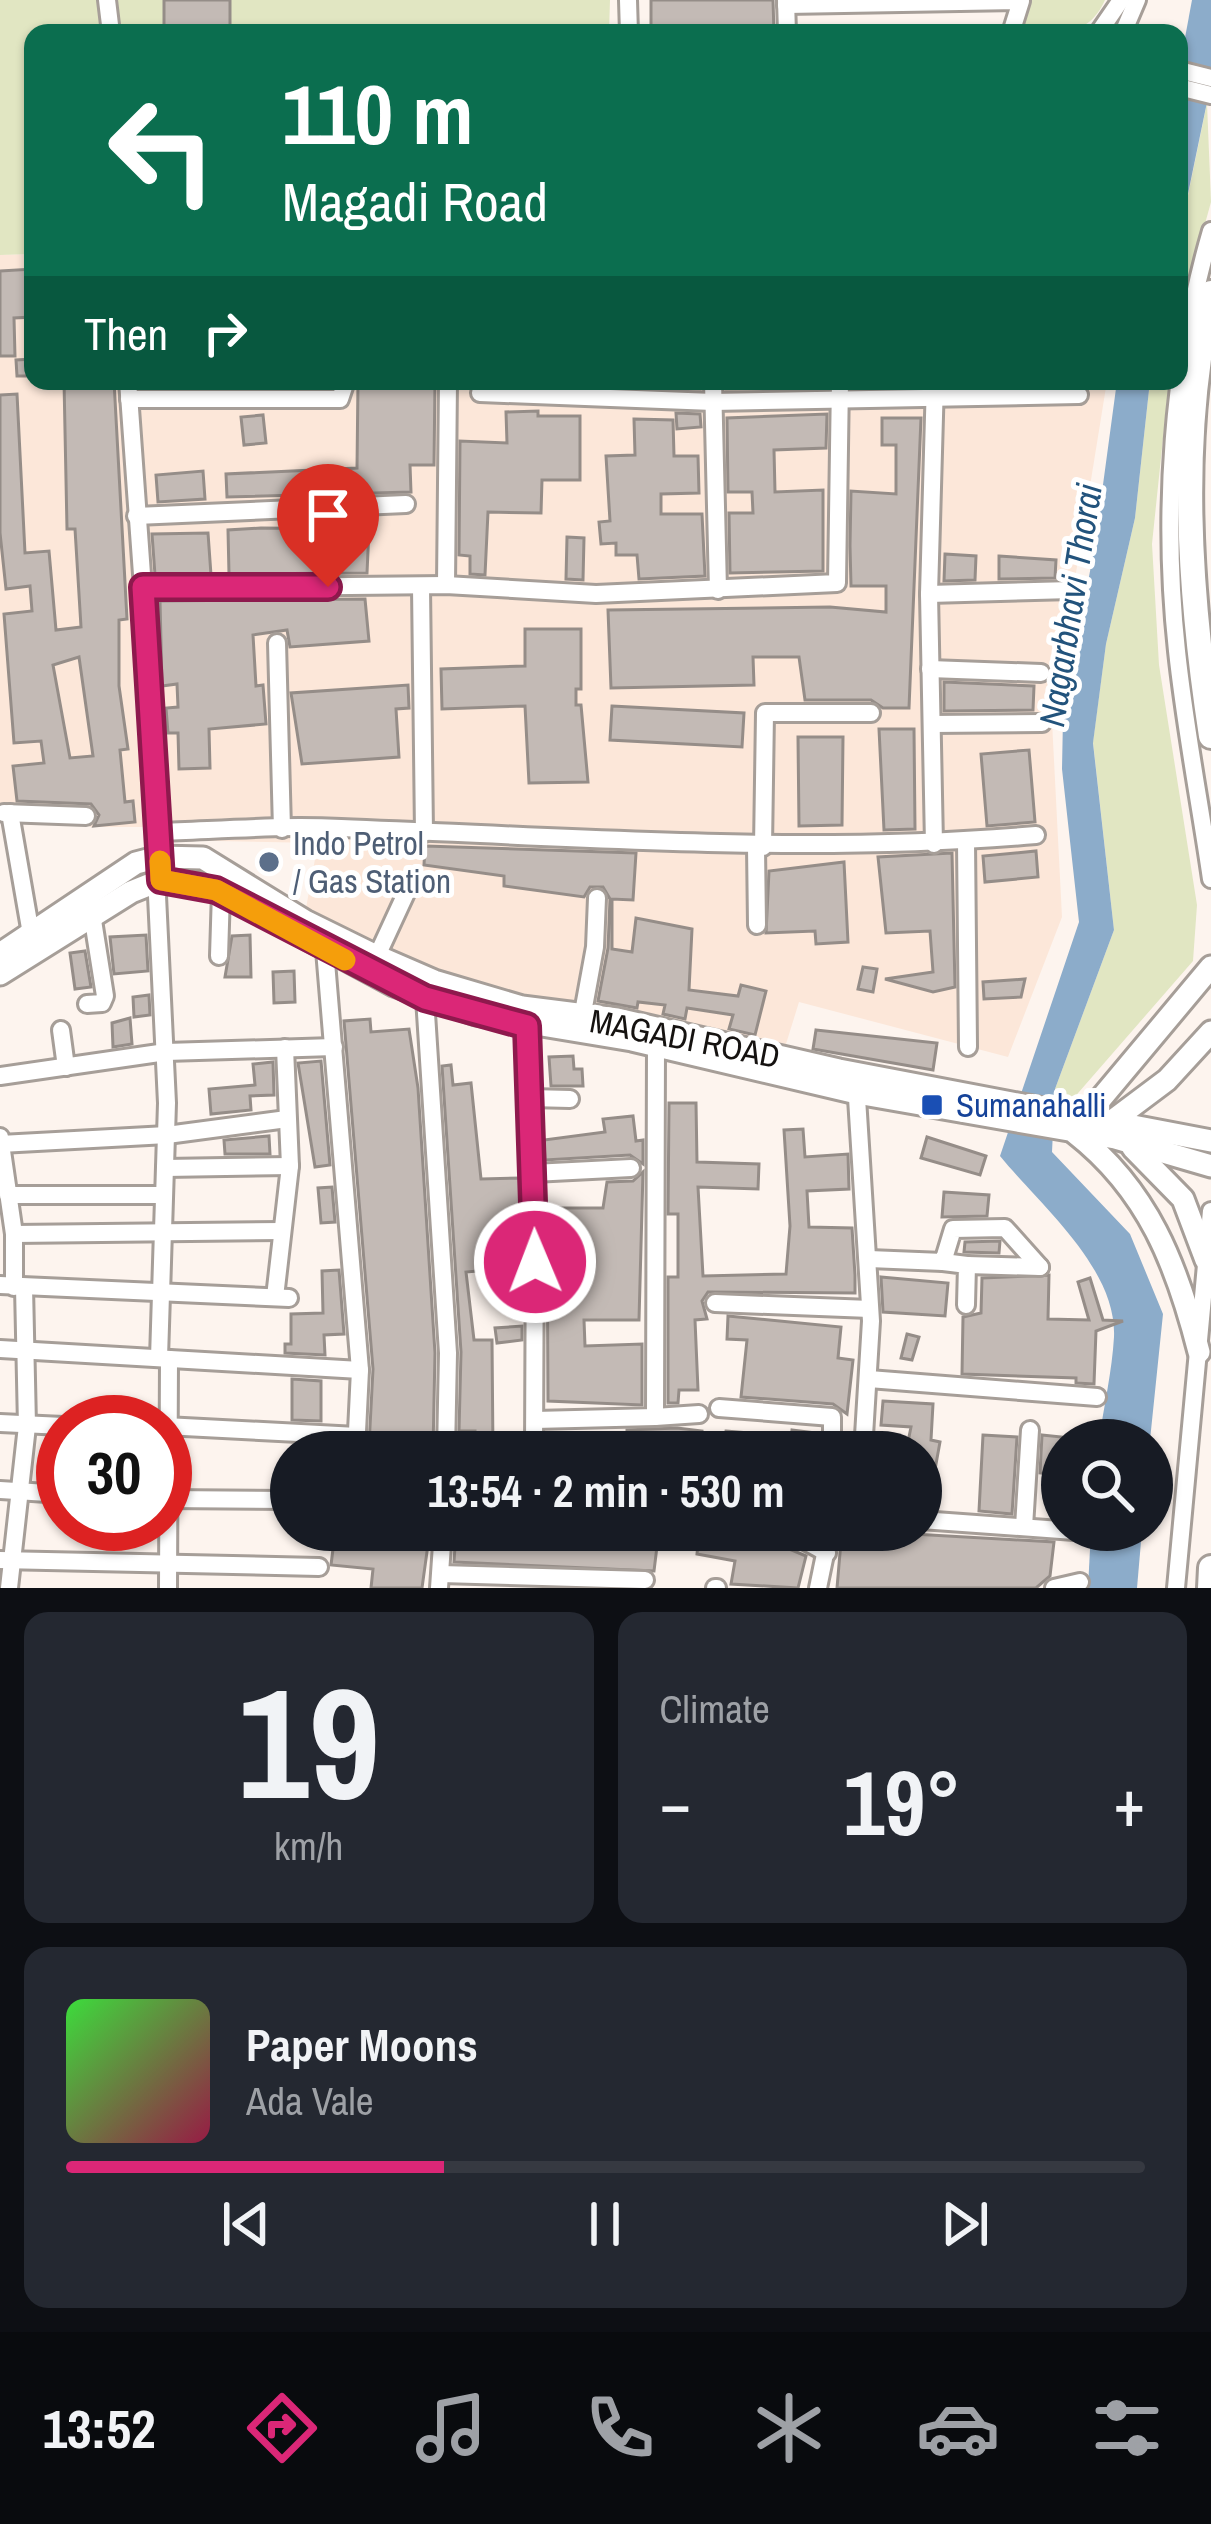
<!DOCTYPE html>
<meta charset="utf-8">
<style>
:root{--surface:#171b24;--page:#242831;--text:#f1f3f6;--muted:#9ea1a6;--line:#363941;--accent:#db2777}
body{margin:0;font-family:"Archivo Narrow",sans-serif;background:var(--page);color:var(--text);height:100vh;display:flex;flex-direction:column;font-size:45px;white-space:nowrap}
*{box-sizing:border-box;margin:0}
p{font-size:39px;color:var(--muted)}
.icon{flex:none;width:66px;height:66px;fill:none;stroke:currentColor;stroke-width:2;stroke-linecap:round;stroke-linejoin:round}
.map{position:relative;height:1588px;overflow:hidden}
.drawer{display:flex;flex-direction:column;gap:24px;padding:24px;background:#0d0f14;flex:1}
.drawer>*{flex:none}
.guide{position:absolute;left:24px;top:24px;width:1164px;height:366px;border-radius:24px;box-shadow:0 3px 9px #0004;background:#0b6e4f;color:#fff;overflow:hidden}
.controls{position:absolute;left:1041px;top:1419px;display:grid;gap:24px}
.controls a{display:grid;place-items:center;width:132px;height:132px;border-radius:50%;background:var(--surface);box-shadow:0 3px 9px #0004;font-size:60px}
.speed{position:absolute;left:36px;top:1395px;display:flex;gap:24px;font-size:60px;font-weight:700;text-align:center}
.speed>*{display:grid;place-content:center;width:156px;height:156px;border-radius:50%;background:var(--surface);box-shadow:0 3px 9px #0004;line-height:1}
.speed .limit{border:18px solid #d22;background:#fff;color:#111}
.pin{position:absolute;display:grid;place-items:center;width:102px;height:102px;color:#fff;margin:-123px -51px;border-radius:50% 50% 50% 0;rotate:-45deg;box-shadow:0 0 12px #0007}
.pin .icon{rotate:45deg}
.me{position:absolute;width:132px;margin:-66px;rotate:359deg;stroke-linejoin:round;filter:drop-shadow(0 0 9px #0008)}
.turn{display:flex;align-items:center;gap:42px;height:252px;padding:0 60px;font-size:54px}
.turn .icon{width:156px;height:156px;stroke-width:2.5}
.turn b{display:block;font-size:84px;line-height:102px}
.then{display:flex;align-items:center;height:114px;padding:0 60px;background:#0003;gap:24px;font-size:45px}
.big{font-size:90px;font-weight:700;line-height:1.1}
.drawer .card{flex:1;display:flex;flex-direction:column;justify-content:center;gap:18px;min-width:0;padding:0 42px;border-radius:24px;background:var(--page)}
.drawer .dial{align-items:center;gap:0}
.dial b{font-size:156px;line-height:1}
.song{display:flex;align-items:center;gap:36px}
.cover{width:144px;height:144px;border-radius:18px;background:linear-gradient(135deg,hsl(120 70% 55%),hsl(340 70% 35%))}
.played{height:12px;border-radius:6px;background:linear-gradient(90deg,var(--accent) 35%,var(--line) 35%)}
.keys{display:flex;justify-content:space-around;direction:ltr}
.heat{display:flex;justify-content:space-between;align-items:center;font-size:66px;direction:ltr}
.drawer .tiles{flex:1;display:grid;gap:24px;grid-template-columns:1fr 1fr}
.card:last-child{grid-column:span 2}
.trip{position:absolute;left:270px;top:1431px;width:672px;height:120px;border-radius:60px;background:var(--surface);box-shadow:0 3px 9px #0004;font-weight:700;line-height:120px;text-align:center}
.dock{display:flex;height:192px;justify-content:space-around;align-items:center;background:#090b0e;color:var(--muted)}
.dock .icon{width:84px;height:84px}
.dock .selected{color:var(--accent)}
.dock b{font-size:54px;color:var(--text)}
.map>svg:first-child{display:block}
</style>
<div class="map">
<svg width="1211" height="1588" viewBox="0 0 1211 1588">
<rect width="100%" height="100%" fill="#fdf4ee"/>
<!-- industrial -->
<g fill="#fce7d9">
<path d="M33,254V381H122L148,827H90L79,812L0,810V255Z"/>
<path d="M135,381H1107L1052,721L1062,917L1008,1057L799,1002L786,1044L567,1010L423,965L306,908L318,843L165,840Z"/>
</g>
<!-- green -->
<g fill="#e1e6c2">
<path d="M0,0H610L609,33H33V254L0,255Z"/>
<path d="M1028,0H1105C1087,40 1055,33 1016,33Z"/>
<path d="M1207,103L1211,202L1179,318V239Z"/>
<path d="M1150,381H1169L1152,544L1159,665L1197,905L1193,961L1072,1100L1055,1089L1114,930L1093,742L1106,644L1135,518Z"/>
</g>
<!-- water -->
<g fill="#8cacca">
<path d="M1192,0H1211V83L1179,237V70Z"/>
<path d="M1117,381H1150L1135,518L1106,644L1093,743L1114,930L1055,1089L1052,1152L1130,1234L1163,1314L1150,1440H1099C1104,1406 1112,1371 1114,1337C1117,1268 1040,1205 1000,1156L1079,922L1062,769L1063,718L1095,544Z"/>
<path d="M1091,1530H1142L1137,1588H1088Z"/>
</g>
<!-- building -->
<g fill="#c3bab5" stroke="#958d88" stroke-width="3" fill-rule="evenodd">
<path d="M164,0H230V29L164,30Z"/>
<path d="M651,0H773L774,33H651Z"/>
<path d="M33,269V317L14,318L15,356H0V271Z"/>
<path d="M33,359V376H17L16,360Z"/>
<path d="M64,381H114L127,619L119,620V686L128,749L120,750L125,802L133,801L135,822L94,826L99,815L91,804L17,801L13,766L44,763L41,741L14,743L4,614L32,611L30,586L6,589L0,533V395L17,394L25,553L49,551L56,630L81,627L75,529H67ZM79,657L93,756L70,758L53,665Z"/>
<path d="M358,381H435L434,465H410L411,492L227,497L226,474L357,468Z"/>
<path d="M653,381H700V389L653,387Z"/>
<path d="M726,381H800V388L726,389Z"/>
<path d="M538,411V416H580V480H542L541,513L488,512L485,575L470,574V556L459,555L460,441L507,443L506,412Z"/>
<path d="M676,413L700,414L701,427L677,429Z"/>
<path d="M827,414L826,448L774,450L775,492L823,490V571L730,573L729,513H753L752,492H728L727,418Z"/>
<path d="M263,415L266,443L244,445L241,417Z"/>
<path d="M882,418H921L909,708H883L871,700H805L799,657H753L754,685L611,688L608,610L830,607L886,612V586H851L850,546L851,491L896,494V445H882Z"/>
<path d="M634,419L673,420L674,456H698L699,493L661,494V514H702L705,576L639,579L637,555H616V543L601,544L599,522L610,521L606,456L635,455Z"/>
<path d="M203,471L205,499L158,502L156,475Z"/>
<path d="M261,528L369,529L367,573L229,574L228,530Z"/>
<path d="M208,533L211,575H155L152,534Z"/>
<path d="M567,537L584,538L583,580L566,579Z"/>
<path d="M945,554L976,556L975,580L944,581Z"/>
<path d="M999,556L1056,560L1055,578L999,579Z"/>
<path d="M365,599L369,641L290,647L287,630L253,635L256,686L263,685L266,724L209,729L210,768L179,769L178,733H168L166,708L178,707L177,684L162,686L160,601Z"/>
<path d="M525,629H581V689H576V705H581L588,782L529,783L525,706L442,709L441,669L525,666Z"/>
<path d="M944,682L1034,686L1033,710L944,711Z"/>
<path d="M408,685L409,708L396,709L399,757L302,764L291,693Z"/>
<path d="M612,706L744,713L742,747L610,740Z"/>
<path d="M879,729H914L915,829L884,830Z"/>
<path d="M798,737H843L842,825L799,826Z"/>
<path d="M1029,750L1035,822L987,826L981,754Z"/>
<path d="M425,846L636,853L633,900L612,899V949L632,952L636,918L692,929L689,990L738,996L741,985L766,991L755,1035L729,1029L733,1015L687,1008L685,1019L663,1014L665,1005L638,1002L637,1008L598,1001L608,948L610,899L603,887H590L584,897L504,886V876L424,865Z"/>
<path d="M1036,851L1038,877L985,882L983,856Z"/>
<path d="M952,853L955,987L933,992L885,979L933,972L930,931L886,933L878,857Z"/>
<path d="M844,862L848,942L816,944L815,931L766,933L769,871Z"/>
<path d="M146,935L148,971L114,974L110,937Z"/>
<path d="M250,935L251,977H225L232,936Z"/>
<path d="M85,951L91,987L75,989L70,953Z"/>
<path d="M863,967L877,969L873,992L858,989Z"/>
<path d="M294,971L295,1002L274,1003L273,972Z"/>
<path d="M1025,979L1021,997L984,999L983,982Z"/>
<path d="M149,995L150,1015L134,1017L133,997Z"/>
<path d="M130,1018L132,1044L113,1047L112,1023Z"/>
<path d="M370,1019L371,1032L409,1029L418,1088L435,1353L433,1450L369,1446L373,1369L344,1021Z"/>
<path d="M816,1030L937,1043L933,1070L813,1049Z"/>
<path d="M573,1056L574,1069H582L583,1086H551L549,1057Z"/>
<path d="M321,1061L330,1165L315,1167L298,1063Z"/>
<path d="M273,1062L274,1095L250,1096L251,1110L211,1114L209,1089L255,1085L253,1064Z"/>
<path d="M451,1065L453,1085L471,1083L481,1179L520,1178L522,1304L500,1303V1269L466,1272L474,1340H492L493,1452H475V1431H459L461,1352L442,1066Z"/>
<path d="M669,1103H696L697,1162L759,1164L758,1189L698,1187L703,1276L786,1274L790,1226L784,1130L803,1129L805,1157L848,1154L849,1189L807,1191L809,1227L852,1228L855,1275V1293L708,1292L702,1301L707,1319L695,1320L698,1390H679L678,1403H668V1277H678V1214H668Z"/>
<path d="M633,1116L636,1141L643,1140V1164L630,1155L545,1160L544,1140L605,1132L603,1119Z"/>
<path d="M269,1136L270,1154H225L224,1140Z"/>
<path d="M927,1137L986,1156L980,1175L921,1158Z"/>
<path d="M643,1172L639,1320H584L585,1346L642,1344V1405L548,1401L547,1208H603L607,1182L633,1181Z"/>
<path d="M332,1187L335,1222L321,1223L318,1188Z"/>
<path d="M944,1192L989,1195L987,1216L942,1217Z"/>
<path d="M1000,1241L999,1253L964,1252L965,1242Z"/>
<path d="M339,1270L344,1334L324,1335L325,1355L285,1353V1344H291V1314L323,1313L322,1271Z"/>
<path d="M1049,1275L1048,1319L1089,1320L1078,1282L1090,1278L1103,1320L1123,1321L1096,1331L1094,1384L1076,1383V1378L962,1374L963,1317L981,1313L982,1278Z"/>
<path d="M881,1277L948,1283L945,1316L883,1312Z"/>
<path d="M728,1316L841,1327L838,1358L853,1360L847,1414L833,1404L741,1397L747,1340L727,1339Z"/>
<path d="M522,1326V1340L497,1343L495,1328Z"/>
<path d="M907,1334L919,1337L912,1360L901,1358Z"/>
<path d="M292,1379L321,1381V1421L292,1420Z"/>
<path d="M883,1401L933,1404L931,1440L940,1442L928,1508L921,1507V1452H906L911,1427L881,1425Z"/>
<path d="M677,1428L702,1431L701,1452H627V1430Z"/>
<path d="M792,1430L816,1433L814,1448L790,1445Z"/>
<path d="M726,1431L784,1436L783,1452H723Z"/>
<path d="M983,1435L1017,1437L1012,1514L979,1511Z"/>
<path d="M1042,1435L1062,1437V1475L1040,1473Z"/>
<path d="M404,1530H430L422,1588H371L373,1569L331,1565L334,1541L402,1549Z"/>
<path d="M456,1530L594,1538V1530H659L654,1571L454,1562Z"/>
<path d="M842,1530L1054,1542L1050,1576L1036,1588H837Z"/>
<path d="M713,1531L758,1536L806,1556L798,1588L731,1584L735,1561L697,1554L699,1534Z"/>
</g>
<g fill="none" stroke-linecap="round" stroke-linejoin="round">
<!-- minor casing -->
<g stroke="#a69e98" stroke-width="22">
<g id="minor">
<path d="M107,0L111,33"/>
<path d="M628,0L629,33"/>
<path d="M786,0L787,33"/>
<path d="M786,5L1021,1L1011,33"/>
<path d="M1099,32L1121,0"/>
<path d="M1123,33L1137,0"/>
<path d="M1179,70L1211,78"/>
<path d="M1179,87L1211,95"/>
<path d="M1211,231C1172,365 1162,513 1177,651C1185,727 1200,803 1211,879"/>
<path d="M128,381L143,588L446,585L596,594L837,583L840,381"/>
<path d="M713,381L718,590"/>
<path d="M480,393L713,402L1079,395"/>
<path d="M129,399H340L346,381"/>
<path d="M136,516L406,504"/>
<path d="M446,585L448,381"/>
<path d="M421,587L424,833"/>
<path d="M143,588L161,880L157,896L167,1103L159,1358"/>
<path d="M929,594L1072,590"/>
<path d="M277,643L282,829"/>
<path d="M930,669L1041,673"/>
<path d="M932,724L1042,723"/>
<path d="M4,813L86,816"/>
<path d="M10,813L31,934"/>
<path d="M158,832C219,830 280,825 341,828C573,837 804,855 1036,835"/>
<path d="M966,841L968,1047"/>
<path d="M934,844L929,594L935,381"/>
<path d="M756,847L757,925"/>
<path d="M763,847L765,713H871"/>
<path d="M325,950L360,1370L356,1452"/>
<path d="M219,956L221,892"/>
<path d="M377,956L408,889"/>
<path d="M425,998L448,1353L446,1452"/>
<path d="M87,1004L102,1003L105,996L92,914"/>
<path d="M582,1018L595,947L597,898"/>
<path d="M527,1026L535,1222L534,1451"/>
<path d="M61,1030L66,1067"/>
<path d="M0,1076L166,1052L334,1047"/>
<path d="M856,1082L871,1321L863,1452"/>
<path d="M530,1098L570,1099"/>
<path d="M0,1137L14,1234V1287"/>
<path d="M0,1144L167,1135L287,1119"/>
<path d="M165,1168L290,1166"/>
<path d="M533,1173L631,1168"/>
<path d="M8,1195H163"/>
<path d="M14,1234L282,1231"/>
<path d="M869,1259L943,1262L953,1229L1005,1228L1040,1267"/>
<path d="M943,1262L967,1265L966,1305"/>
<path d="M967,1265L1040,1267"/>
<path d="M0,1285L289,1298"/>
<path d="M275,1297L290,1166L285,1048"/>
<path d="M715,1303L870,1309"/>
<path d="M0,1349L360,1370"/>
<path d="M869,1379L1097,1397"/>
<path d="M719,1408L832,1417V1452"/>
<path d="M655,1417L699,1414"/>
<path d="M535,1420L655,1417L656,1045"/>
<path d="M0,1423L63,1426"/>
<path d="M165,1426L357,1436"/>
<path d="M0,1490L63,1494"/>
<path d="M165,1499L291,1500"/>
<path d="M921,1520L1088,1532"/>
<path d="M1024,1527L1030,1430"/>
<path d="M769,1530L789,1532L827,1553"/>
<path d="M0,1560L319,1567"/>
<path d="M441,1574L645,1580"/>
<path d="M9,1588L27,1426L24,1287"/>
<path d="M168,1588L169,1359"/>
<path d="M439,1588L443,1530"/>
<path d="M715,1588H717"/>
<path d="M818,1588L830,1530"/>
<path d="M1054,1588L1080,1582"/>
<path d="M1176,1588L1211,1211"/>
</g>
</g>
<!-- major casing -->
<g stroke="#a69e98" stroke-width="27">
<g id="major">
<path d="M0,954L136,863L159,857L203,858L305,921L374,955L434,981L522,1007L617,1019L839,1070L1211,1141"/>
<path d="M0,974L131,892L161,880L189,881L221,892L394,985L476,1014L632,1040L857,1093L1115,1138L1211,1166"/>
<path d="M1088,1114L1211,967"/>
<path d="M1115,1119L1167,1080L1211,1032"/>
<path d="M1075,1133C1148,1190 1177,1265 1199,1352"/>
<path d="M1133,1148L1183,1199L1206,1260"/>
</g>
</g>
<!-- highway casing -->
<g stroke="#a69e98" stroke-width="30">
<g id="highway">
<path d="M1211,293C1178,437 1189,592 1211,736"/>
<path d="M1210,1588L1211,1568"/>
</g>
</g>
<!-- minor -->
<use href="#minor" stroke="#fff" stroke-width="16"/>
<!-- major -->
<use href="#major" stroke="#fff" stroke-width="21"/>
<!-- highway -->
<use href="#highway" stroke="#fff" stroke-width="24"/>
</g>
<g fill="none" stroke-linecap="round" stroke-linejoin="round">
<!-- route casing -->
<g stroke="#8e194d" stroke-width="30">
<path id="route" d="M328,587H143L161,880L216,890L425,998L527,1026L535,1262"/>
</g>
<!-- route -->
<use href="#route" stroke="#db2777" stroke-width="21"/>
<!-- slow -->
<path stroke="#f59e0b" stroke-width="21" d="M160,861L161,880L216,890L345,960"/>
</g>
<!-- markers -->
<circle fill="#5c6f8a" stroke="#fff" stroke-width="4.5" cx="269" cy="862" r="12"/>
<rect fill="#1a4fb4" stroke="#fff" stroke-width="4.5" x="920" y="1093" width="24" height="24" rx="6"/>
<g text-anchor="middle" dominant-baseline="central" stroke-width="10" stroke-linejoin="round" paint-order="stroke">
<!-- service labels -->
<g font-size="33" fill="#4e5e75" stroke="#fff" text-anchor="start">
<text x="293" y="843">Indo Petrol<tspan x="293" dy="38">/ Gas Station</tspan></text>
</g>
<!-- street labels -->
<g font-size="33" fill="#151210" stroke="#fff">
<text transform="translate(685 1038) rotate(11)">MAGADI ROAD</text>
</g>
<!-- transit labels -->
<g font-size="33" fill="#164399" stroke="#fff" text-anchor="start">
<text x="956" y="1105">Sumanahalli</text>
</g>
<!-- water labels -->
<g font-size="36" font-style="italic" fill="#22537c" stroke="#fff">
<text transform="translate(1070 605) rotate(-81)">Nagarbhavi Thorai</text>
</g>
</g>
</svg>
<div class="controls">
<a><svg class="icon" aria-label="search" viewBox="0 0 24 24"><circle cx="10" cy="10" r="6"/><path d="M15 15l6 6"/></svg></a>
</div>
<div class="speed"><div class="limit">30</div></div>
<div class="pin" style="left:328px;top:587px;background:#d93025"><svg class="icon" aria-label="arrive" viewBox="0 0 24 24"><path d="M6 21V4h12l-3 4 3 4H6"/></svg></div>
<svg class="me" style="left:535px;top:1262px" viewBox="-20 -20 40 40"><circle r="17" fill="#db2777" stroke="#fff" stroke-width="3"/><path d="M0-11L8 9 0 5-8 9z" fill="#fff"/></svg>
<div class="trip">13:54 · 2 min · 530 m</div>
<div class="guide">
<div class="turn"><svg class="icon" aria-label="left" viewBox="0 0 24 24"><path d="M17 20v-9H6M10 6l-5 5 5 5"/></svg><div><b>110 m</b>Magadi Road</div></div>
<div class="then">Then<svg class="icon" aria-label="right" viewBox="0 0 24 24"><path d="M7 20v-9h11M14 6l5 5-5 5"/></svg></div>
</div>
</div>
<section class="drawer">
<div class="tiles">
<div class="card dial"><b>19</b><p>km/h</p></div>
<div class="card"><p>Climate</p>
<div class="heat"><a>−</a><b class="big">19°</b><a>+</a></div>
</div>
<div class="card">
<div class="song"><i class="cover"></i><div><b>Paper Moons</b><p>Ada Vale</p></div></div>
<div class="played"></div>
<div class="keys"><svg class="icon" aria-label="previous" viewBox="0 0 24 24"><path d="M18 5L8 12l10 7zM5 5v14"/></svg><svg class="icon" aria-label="pause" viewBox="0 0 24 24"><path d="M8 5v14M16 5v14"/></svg><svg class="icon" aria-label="next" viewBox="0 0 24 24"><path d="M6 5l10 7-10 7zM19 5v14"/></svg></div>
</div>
</div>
</section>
<nav class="dock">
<b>13:52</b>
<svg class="icon selected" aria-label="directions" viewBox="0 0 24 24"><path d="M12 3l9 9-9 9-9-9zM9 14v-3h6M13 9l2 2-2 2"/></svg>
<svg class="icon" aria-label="music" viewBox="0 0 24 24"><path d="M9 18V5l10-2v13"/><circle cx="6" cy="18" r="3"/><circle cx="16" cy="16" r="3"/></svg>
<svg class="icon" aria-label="phone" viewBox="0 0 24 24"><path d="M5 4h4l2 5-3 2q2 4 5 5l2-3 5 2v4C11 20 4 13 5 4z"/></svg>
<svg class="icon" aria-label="climate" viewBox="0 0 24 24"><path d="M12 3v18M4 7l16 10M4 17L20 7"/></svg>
<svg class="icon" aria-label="car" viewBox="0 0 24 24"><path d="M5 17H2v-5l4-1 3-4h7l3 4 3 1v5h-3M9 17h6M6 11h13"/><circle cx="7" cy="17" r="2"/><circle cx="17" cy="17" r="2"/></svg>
<svg class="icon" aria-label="filters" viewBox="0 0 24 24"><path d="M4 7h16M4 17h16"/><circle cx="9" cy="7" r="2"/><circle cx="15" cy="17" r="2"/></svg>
</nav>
